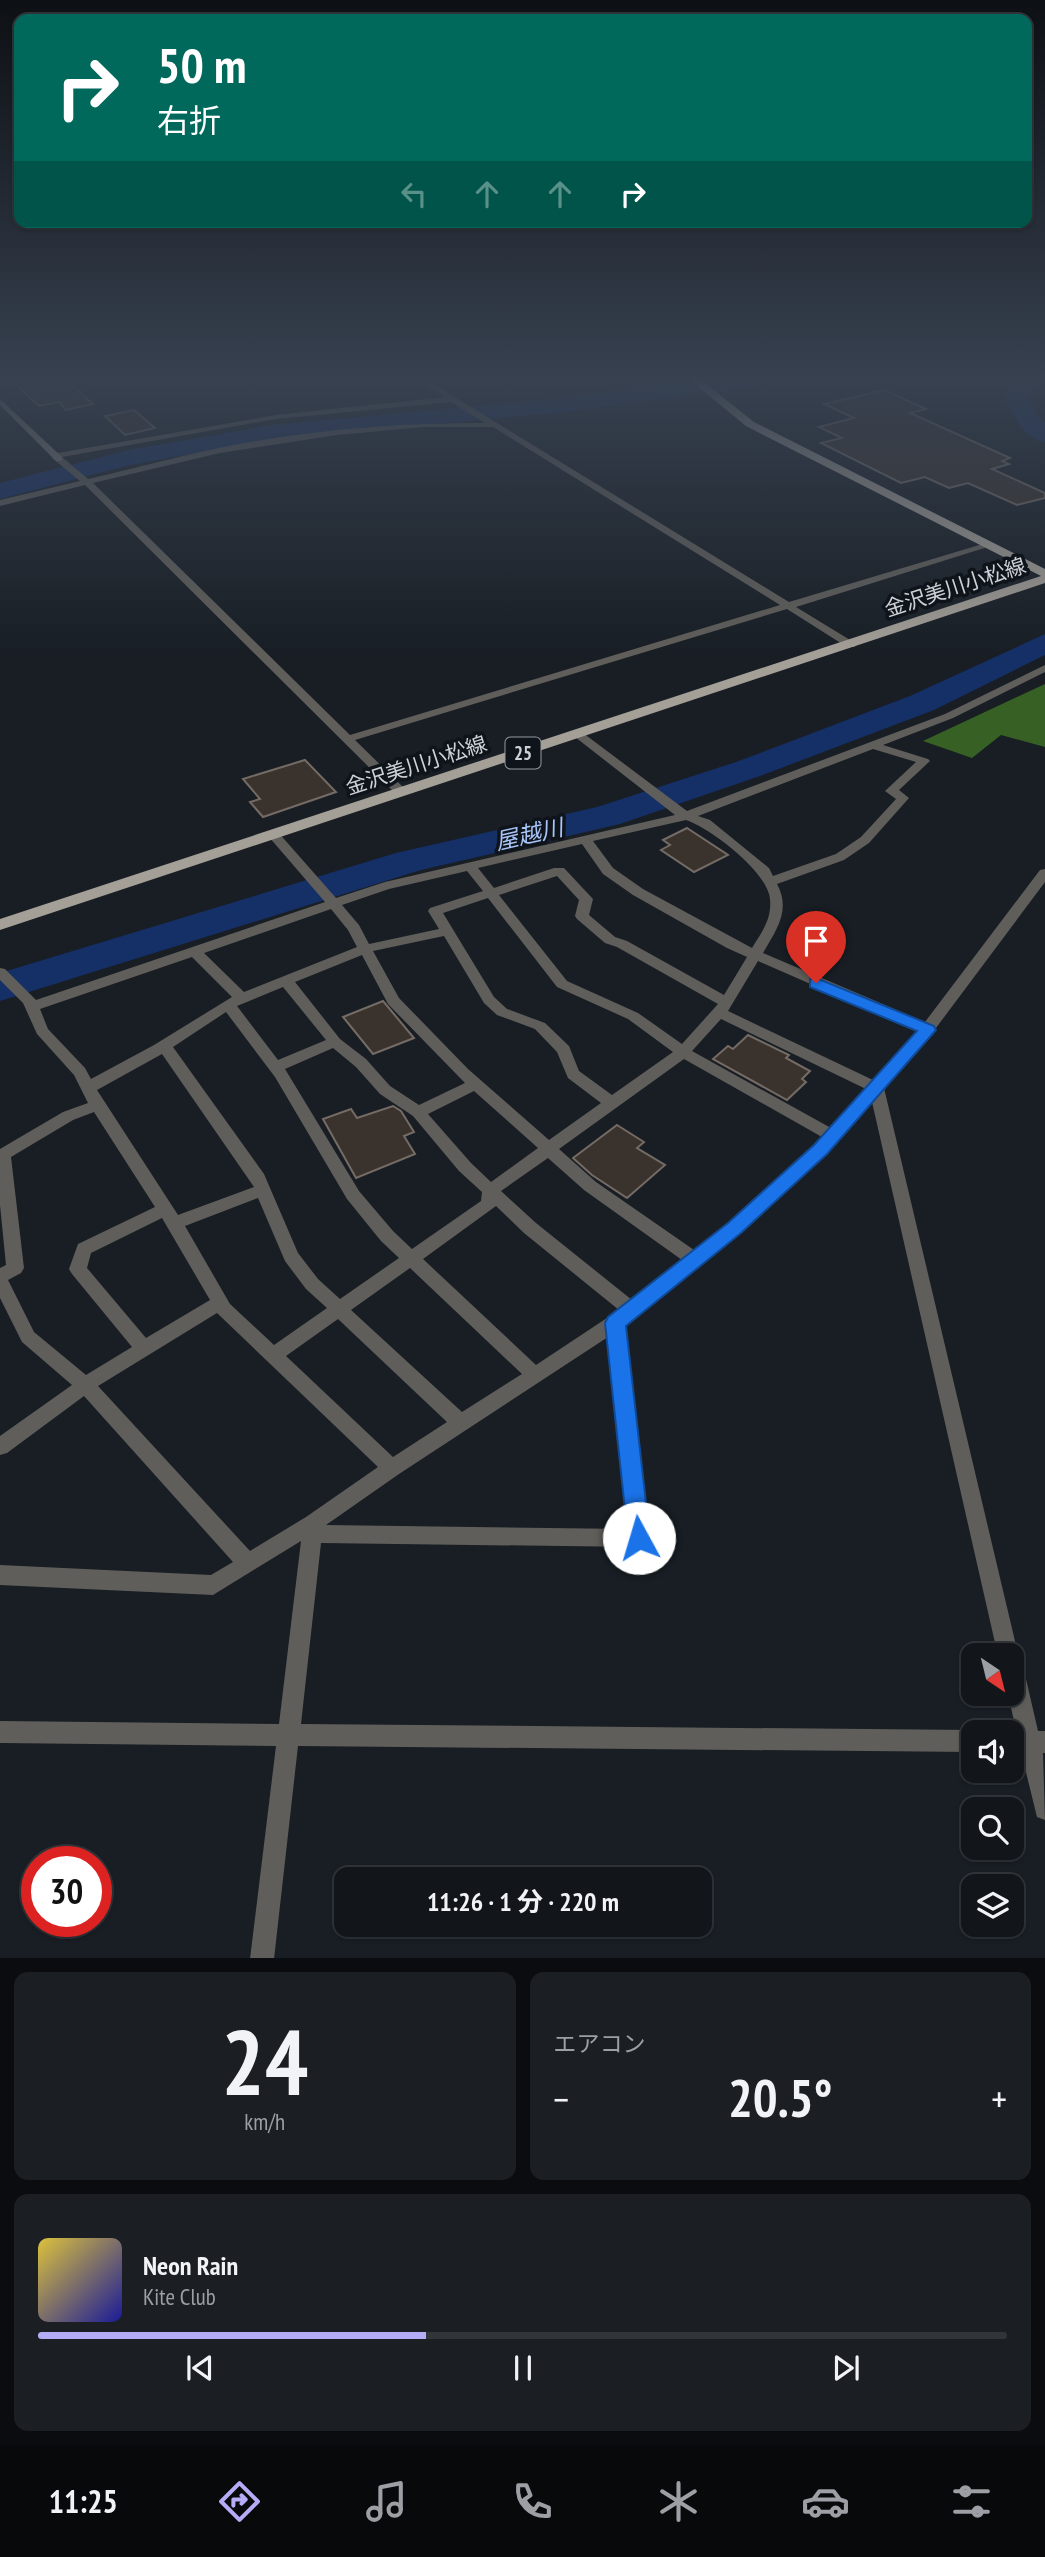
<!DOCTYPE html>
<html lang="ja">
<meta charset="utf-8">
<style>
:root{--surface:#12161b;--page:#1b1f24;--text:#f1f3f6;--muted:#9c9fa3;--line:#31353a;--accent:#b5acf8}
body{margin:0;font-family:"PT Sans Narrow","Noto Sans JP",sans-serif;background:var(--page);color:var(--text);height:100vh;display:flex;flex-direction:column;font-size:26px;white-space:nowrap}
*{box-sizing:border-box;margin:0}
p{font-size:23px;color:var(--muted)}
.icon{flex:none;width:38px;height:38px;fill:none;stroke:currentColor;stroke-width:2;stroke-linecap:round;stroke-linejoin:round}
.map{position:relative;height:1958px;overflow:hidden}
.sheet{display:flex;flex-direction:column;gap:14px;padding:14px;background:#0a0c0f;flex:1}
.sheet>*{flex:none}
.top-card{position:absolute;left:14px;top:14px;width:1018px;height:214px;border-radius:14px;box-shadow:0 2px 5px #0004,0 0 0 2px var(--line);background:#00695c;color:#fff;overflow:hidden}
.needle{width:46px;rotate:145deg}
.fabs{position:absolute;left:961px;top:1643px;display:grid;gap:14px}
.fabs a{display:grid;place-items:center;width:63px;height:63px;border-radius:14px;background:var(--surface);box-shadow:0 2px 5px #0004,0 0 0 2px var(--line);font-size:35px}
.speed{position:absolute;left:21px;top:1846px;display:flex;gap:14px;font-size:35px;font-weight:700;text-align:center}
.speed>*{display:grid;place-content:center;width:91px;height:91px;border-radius:50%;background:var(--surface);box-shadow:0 2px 5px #0004,0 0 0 2px var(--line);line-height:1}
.speed .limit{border:10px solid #d22;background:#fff;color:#111}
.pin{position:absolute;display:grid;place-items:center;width:60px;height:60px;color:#fff;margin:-72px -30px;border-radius:50% 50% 50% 0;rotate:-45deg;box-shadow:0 0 7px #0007}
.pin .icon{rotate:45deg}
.me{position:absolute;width:77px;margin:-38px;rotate:354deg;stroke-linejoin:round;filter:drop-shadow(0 0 5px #0008)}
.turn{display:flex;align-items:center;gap:24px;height:147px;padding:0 28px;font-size:32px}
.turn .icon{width:91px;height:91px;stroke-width:2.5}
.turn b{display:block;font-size:49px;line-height:60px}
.lanes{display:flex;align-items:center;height:66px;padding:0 28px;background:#0003;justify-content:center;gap:35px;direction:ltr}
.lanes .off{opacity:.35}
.big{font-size:52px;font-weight:700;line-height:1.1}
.sheet .card{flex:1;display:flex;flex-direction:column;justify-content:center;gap:10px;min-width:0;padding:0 24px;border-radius:14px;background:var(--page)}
.sheet .dial{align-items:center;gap:0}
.dial b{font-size:91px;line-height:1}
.song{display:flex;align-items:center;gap:21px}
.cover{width:84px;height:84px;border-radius:10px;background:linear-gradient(135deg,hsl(50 70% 55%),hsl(240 70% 35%))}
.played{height:7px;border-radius:4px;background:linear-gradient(90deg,var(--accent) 40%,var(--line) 40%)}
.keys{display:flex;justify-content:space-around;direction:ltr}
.heat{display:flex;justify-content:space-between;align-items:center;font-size:38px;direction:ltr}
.sheet .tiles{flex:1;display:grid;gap:14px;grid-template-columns:1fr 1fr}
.card:last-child{grid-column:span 2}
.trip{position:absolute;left:334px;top:1867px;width:378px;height:70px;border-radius:14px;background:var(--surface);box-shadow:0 2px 5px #0004,0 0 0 2px var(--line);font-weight:700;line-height:70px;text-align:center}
.dock{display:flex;height:112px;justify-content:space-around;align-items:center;background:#07090b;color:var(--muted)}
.dock .icon{width:49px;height:49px}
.dock .current{color:var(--accent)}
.dock b{font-size:32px;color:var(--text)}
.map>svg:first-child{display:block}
</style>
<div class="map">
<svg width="1045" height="1959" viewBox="0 0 1045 1959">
<rect width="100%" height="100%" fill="#181e24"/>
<!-- forest -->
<path fill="#376124" d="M1045,684V747L1001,735L972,758L923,741Z"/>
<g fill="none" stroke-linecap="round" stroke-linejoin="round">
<!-- river -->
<g fill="#152f67" fill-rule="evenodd">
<path d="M700,380H764L753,387L554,413L271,439L130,465L0,499V483L129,450L271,425L554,399Z"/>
<path d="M1019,380H1044L1028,396L1037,416L1045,422V442C1022,437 1013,415 1004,395Z"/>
<path d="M1045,634V655L934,710L760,776L620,824L421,870L0,1001V973L396,853L597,807L736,762L910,696Z"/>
</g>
</g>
<!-- building -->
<g fill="#3a322c" stroke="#746b65" stroke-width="2">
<path d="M38,380H59L70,384L93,404L66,410L59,402L39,406L15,384Z"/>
<path d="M884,390L926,409L910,413L1010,458L1002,461L1009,464L992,469L1045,493V498L1017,505L968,483L949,488L925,477L901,483L821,443L842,438L819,427L854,418L824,404Z"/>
<path d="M134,410L155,428L125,435L105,416Z"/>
<path d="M305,760L336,792L263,817L250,802L260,799L243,779Z"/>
<path d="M687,828L728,855L694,872L661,850L670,845L663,840Z"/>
<path d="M383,1001L414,1038L373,1054L343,1017Z"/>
<path d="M748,1035L789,1055L786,1058L810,1071L802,1079L806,1082L787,1100L713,1059L728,1046L733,1049Z"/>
<path d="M393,1106L401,1111L414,1132L404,1136L415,1154L356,1178L323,1119L351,1109L357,1118Z"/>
<path d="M617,1125L644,1142L637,1148L665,1165L627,1198L592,1175L573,1158Z"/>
</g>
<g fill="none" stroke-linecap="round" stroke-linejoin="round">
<!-- street -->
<g fill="#605e5a" fill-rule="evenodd">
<path d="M418,380H427L789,602L986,543L994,545L796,607L855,643V647H847L787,609L355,740L405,789L407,792L405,795H397L85,485L0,506V500L80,481L52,458V454L276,415L445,397ZM451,402L485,423C397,423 306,430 219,448C175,457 132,469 88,479L62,457L276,419ZM423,427H493L780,605L350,735L93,483L220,453L337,435Z"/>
<path d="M1045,665V672L953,718L883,745L928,759L930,761L899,790L909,798L869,843L844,860L777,884C791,910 777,929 763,953L925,1022L1040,870L1045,869V882L933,1032L884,1088L1019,1658L1023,1666L1038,1731H1045V1753H1043L1045,1820L1037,1817L1021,1752H1012V1732H1006L1016,1730L1008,1694H1012V1656H998L872,1102L827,1153L740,1233L624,1326L649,1538L646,1544L639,1547L321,1543L301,1724L973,1730L979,1732H973V1752L298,1746L274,1959H250L276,1746L0,1743V1721L279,1724L301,1541L213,1595L0,1585V1565L211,1575L233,1562L84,1396L7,1453L0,1455V1436L72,1385L22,1342L0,1298V1268L6,1265L0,1205V1149L63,1112L88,1103L74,1075L37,1034L23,1003L0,980V968L5,969L36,1000L325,902L269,837L267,834L273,830L277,831L336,898L385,882L675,815L575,737V733H583L687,811L945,714ZM873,749L916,762L885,791L896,799L861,837L836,854L773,876L769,868L710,820L698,816ZM686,820C710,828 768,872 770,899C772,919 762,932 752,948L643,889L613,868L593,841ZM582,844L603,874L633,895L727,948L747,957L724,995L627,941L615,937L589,915L593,899L564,868H554L494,888L478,868ZM467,871L483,891L430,908L428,911L439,929L369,944L359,925L342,905L389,889ZM557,876L579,900L575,916L577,919L605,943L617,947L718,1004L682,1044L638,1013L567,981L499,895ZM488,898L557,987L628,1019L673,1052L612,1095L579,1071L569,1046L545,1023L507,1009L494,997L443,913ZM331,909L348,930L357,947L244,992L204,953ZM444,936L484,1003L497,1015L535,1029L557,1052L568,1078L601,1103L549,1140L468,1069L399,998L373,951ZM362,955L388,1004L465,1083L419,1105L390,1086L366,1059L340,1039L295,982ZM192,957L232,997L154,1045L91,1079L85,1068L48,1029L40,1009ZM758,961L918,1031L873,1080L728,1011ZM283,987L326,1040L278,1060L237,1006ZM226,1012L275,1077L347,1199L381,1241L399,1258L340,1299L318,1279L298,1253L264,1174L173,1047ZM721,1019L866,1089L831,1128L692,1051ZM333,1048L356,1067L380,1094L413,1116L459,1171L482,1192L481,1201L412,1249L393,1231L359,1191L285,1069ZM162,1054L254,1187L178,1215L97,1090ZM684,1059L822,1137L728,1223L694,1250L596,1182L559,1149ZM474,1091L538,1148L491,1182L471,1163L428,1114ZM94,1112L155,1207L78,1244L69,1269L72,1274L132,1347L86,1375L34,1332L8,1280L21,1273L24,1268L11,1157L73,1120ZM548,1158L584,1190L682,1260L632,1300L536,1223L501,1191ZM258,1198L285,1261L306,1289L327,1308L274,1345L230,1304L185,1226ZM496,1206L524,1233L619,1310L536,1365L423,1259ZM162,1218L210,1300L146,1338L87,1268L91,1253ZM410,1268L522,1374L462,1412L351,1310ZM217,1313L378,1467L306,1517L250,1551L98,1386ZM338,1319L447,1422L393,1457L286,1356ZM608,1337L628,1529L326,1525L399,1474Z"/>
</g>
<!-- secondary -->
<path fill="#86837c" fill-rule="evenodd" d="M0,399L62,457V461H56L0,405Z"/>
<!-- primary -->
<path fill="#a49f97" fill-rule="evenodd" d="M690,380H701L754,422L1045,569V583L0,930V919L1041,576L746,426Z"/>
</g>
<!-- sky -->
<linearGradient id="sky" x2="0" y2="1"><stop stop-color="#0d1014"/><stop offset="0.58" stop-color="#374150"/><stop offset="1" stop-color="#374150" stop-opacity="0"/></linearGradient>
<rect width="1045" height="654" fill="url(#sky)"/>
<!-- route -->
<path fill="#1a73e8" stroke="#114b97" stroke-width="2" d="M816,978L934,1026L936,1030L827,1154L741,1233L626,1326L650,1538L647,1545L639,1548L631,1545L628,1538L605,1323L608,1317L728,1223L814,1145L917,1031L810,987V979Z"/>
<g text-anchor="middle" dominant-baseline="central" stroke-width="7" stroke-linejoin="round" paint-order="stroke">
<!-- shield labels -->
<rect fill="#0f141b" stroke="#95999f" stroke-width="2" x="505.5" y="737.5" width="35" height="31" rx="5"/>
<g font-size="19" font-weight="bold" fill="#ced2d7">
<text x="523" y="753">25</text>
</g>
<!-- street labels -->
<g font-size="21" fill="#ced2d7" stroke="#0f141b">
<text transform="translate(955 587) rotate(-18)">金沢美川小松線</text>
<text transform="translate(416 765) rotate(-18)">金沢美川小松線</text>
</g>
<!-- water labels -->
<g font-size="23" font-style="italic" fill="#a8c4f8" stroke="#0f141b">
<text transform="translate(529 834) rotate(-13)">屋越川</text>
</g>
</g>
</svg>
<div class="fabs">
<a><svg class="needle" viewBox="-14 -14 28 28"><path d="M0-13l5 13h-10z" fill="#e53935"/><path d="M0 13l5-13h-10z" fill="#9c9fa3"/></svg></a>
<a><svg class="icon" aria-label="sound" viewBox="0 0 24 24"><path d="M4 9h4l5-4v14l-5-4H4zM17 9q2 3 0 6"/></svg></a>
<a><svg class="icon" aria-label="search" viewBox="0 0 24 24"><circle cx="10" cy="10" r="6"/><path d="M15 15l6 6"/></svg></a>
<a><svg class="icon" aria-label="layers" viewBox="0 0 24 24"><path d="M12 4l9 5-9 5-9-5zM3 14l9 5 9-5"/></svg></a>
</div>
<div class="speed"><div class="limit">30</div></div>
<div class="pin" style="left:816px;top:983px;background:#d93025"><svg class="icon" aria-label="arrive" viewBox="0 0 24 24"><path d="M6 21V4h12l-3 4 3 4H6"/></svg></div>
<svg class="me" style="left:639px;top:1538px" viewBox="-20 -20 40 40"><circle r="19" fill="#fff"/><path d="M0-13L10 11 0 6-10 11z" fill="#1a73e8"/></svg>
<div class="trip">11:26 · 1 分 · 220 m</div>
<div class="top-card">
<div class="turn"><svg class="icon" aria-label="right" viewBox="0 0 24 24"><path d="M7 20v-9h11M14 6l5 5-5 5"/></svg><div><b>50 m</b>右折</div></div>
<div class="lanes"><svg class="icon off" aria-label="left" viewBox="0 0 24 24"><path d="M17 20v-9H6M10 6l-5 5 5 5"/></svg><svg class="icon off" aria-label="ahead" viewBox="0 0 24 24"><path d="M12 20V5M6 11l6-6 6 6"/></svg><svg class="icon off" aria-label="ahead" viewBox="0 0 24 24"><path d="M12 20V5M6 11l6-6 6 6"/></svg><svg class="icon" aria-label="right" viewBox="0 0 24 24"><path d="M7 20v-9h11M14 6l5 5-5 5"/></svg></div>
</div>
</div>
<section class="sheet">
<div class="tiles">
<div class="card dial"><b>24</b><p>km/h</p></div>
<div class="card"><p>エアコン</p>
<div class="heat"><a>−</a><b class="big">20.5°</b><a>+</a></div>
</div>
<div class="card">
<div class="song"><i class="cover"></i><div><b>Neon Rain</b><p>Kite Club</p></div></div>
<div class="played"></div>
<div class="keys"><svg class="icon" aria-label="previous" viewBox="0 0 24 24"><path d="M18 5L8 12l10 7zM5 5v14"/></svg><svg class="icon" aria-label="pause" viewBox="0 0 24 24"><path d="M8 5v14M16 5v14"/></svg><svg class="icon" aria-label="next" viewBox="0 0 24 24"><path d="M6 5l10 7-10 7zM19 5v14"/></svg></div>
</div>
</div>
</section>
<nav class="dock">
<b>11:25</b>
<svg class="icon current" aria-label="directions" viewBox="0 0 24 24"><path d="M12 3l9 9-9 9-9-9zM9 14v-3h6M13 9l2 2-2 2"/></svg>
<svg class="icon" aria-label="music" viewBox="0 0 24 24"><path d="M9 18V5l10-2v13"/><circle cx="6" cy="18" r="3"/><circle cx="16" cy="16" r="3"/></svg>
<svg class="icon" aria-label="phone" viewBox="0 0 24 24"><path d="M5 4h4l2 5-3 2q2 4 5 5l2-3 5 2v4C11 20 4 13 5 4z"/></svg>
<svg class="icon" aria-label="climate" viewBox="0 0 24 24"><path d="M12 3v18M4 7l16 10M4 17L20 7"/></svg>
<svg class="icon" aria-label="car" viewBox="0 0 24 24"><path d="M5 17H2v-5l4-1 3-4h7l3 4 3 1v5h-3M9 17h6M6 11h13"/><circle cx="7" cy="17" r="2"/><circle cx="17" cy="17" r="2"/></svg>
<svg class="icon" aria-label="filters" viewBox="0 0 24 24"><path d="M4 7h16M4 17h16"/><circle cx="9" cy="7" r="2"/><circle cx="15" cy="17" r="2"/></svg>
</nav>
